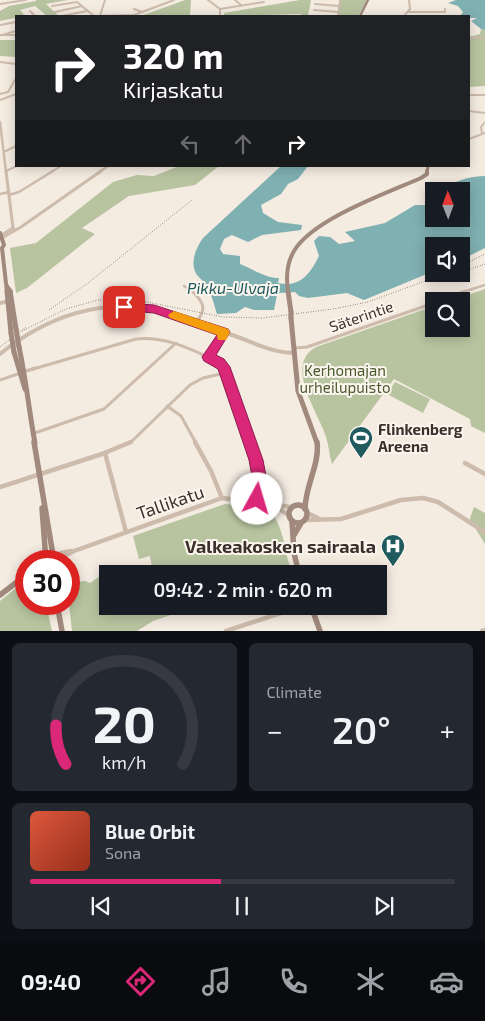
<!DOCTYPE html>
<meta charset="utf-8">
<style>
:root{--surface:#171b24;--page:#242831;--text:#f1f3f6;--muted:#9ea1a6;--line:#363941;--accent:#db2777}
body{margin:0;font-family:"Exo 2",sans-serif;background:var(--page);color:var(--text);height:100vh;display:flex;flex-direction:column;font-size:19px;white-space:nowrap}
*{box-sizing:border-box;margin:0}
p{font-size:16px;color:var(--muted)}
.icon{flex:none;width:28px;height:28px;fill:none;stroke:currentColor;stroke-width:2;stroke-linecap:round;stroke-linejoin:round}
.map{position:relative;height:631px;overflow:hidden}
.drawer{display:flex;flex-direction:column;gap:12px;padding:12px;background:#0d0f14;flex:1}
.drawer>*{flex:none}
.top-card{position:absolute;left:15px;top:15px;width:455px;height:152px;border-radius:0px;box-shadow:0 2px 12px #0003;background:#202124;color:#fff;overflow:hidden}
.needle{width:32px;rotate:359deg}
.controls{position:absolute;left:425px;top:182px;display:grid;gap:10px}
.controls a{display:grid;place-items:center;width:45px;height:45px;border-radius:0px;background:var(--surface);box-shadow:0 2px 12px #0003;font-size:25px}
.speed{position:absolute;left:15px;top:550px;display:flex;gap:10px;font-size:25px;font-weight:700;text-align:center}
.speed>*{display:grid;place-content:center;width:65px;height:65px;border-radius:50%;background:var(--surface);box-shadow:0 2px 12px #0003;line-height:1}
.speed .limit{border:8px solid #d22;background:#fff;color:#111}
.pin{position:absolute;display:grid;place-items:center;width:42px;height:42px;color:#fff;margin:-21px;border-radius:10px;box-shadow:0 2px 8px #0006}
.me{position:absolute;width:55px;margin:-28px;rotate:6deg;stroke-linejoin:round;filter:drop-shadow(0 0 4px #0008)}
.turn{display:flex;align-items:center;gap:18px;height:105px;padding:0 25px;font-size:22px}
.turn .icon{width:65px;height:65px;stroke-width:2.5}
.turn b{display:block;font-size:35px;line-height:42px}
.lanes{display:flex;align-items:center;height:48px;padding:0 25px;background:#0003;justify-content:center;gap:25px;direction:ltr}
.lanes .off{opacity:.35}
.big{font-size:38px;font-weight:600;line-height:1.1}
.drawer .card{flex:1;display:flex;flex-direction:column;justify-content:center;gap:8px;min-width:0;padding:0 18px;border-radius:8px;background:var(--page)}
.drawer .dial{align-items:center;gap:0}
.dial svg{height:130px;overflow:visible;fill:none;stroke:var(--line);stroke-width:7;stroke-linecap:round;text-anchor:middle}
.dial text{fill:var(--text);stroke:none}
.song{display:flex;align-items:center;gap:15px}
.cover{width:60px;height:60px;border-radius:8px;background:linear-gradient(135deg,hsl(10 70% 55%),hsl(10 70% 35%))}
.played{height:5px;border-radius:2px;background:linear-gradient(90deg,var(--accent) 45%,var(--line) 45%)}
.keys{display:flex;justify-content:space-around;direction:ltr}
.heat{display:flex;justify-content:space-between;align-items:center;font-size:28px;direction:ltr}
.drawer .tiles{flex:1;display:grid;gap:12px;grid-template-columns:1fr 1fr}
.card:last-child{grid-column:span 2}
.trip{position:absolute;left:99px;top:565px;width:288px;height:50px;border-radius:0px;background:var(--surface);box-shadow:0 2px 12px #0003;font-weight:600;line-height:50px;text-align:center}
.menu{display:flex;height:80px;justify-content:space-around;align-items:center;background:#090b0e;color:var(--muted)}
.menu .icon{width:35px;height:35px}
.menu .current{color:var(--accent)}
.menu b{font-size:22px;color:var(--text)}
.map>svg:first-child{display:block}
</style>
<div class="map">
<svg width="485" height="631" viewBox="0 0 485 631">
<rect width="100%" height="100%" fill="#f4ebe1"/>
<!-- green -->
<g fill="#b8c4a0">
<path d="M36,0H68L46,4L59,16H47L35,6L20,10L25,16L0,21V11L9,6L36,1Z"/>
<path d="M185,0H191L190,15L220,16H141Z"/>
<path d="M300,0H311L308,16H302L301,14L224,16V13Z"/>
<path d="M340,0H367L358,16H338Z"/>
<path d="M481,29L485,30V86L469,87V37L480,34Z"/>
<path d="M0,40H16V57L0,56Z"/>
<path d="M179,166H219L195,185L129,196L82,228L95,234L27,288L16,293L10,248L36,243L113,182L137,175L154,176Z"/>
<path d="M485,289V433L471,426L470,419L394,379L332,464C329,455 329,446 326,437C320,415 283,365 316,347L434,306V329H461V301H449Z"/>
<path d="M395,382L430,399L423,413L387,394Z"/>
<path d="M225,504L255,507L272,513C287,535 282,551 293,572L138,574L152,568L150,556L139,559L133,536Z"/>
<path d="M474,507L485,513V544L474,526L468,524Z"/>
<path d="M121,567L123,574H108V606H197L153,621L137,631H72L69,604V583L85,581L90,583L103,574Z"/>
<path d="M26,580V604H46L52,631H0V601Z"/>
</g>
<!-- water -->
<g fill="#7fb0b2">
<path d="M456,0H485V30L481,29L471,21L477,18H469V16L461,15L463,12L458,6L448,3Z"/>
<path d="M281,166H308L298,179L288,184L281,194L261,205L263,213L278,222L302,225L301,230L262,235L248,242L232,235L224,239L220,249L223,254L240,256V264C253,269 265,278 279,278L278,283C300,288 310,274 319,256L314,241L319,236L330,237L339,244L355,241L345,232L385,223L415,205H428L434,202V219H461V191H443C452,181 471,176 485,176V248L461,260V246H434V271L364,300L347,293L308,298L299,296L295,292L280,293L277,295L274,310H254L245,307L236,313L217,314C214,304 211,292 205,284C203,280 199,278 197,275C189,263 196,248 203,238Z"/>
</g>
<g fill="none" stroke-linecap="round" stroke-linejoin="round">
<!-- minor-far3 -->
<g stroke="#cdbbac" stroke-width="2">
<path d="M208,0L220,9V16"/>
<path d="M235,0L241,5"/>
<path d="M0,4L26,0"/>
<path d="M315,4L339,6"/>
<path d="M52,6L77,2L94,16L134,15L174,0"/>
<path d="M134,9L142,12"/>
<path d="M220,9L264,2"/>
<path d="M314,10L338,12"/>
<path d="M30,11L35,16"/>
<path d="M55,12L82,6"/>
<path d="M408,12H445V9"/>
<path d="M62,16L87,11"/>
<path d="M100,16L105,0"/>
<path d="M338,16L340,0"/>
<path d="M404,16L410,9L409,0"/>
<path d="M0,25L16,22"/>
<path d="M0,35H16"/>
<path d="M2,35L16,31"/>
<path d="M469,37L485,38"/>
<path d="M0,62L16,64"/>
<path d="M0,94L8,92L16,78"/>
<path d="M469,95H485"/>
<path d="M0,100L16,94"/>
<path d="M469,111L485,113"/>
<path d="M482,133L481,127L485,122"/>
<path d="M469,139L485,133"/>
<path d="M4,152L16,146"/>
<path d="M114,166H148"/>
<path d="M6,171L17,166"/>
<path d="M51,172L61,166"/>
</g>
<!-- minor-far2 -->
<g stroke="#cdbbac" stroke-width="2.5">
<path d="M0,194L9,192"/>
<path d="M9,195L19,192L53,171"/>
<path d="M184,286L193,292"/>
<path d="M463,292L485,285"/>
</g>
<!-- minor-far1 -->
<g stroke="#cdbbac" stroke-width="3">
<path d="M192,291C206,304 206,310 195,324"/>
<path d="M437,301L466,291"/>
<path d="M295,348L307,347L434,303"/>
<path d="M208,357L224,333"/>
<path d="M23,372L136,339C167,336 192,350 219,362L223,367L249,443"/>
<path d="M0,380L35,368"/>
<path d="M167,406L181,416L196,443"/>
<path d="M32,434L104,409L176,343"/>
<path d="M128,443L132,441L190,385L203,378L225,373"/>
</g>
<!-- minor -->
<g stroke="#cdbbac" stroke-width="4.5">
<path d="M195,442L211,471L222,498"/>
<path d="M248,442C256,466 265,476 256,502"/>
<path d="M105,453L126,532"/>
<path d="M465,463L485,474"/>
<path d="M0,487L102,454L131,442"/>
<path d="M278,508L288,515"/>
<path d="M307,513L318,518"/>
<path d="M305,520L341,519L401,500L423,498L438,502L485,532"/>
<path d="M53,555L71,551"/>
<path d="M54,561L74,551L222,498L291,507"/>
<path d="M356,569L358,574"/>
<path d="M226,631L302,606"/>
<path d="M482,631L485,630"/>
</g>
<!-- tertiary-far2 -->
<g stroke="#cdbbac" stroke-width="2.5">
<path d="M0,122L6,172"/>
<path d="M99,172L108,166"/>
</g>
<!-- tertiary-far1 -->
<g stroke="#cdbbac" stroke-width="3">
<path d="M6,171L13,228L15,230"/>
<path d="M0,236L13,228"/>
<path d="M0,239L21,227L101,171"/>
</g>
<!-- tertiary -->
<g stroke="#cdbbac" stroke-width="4">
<path d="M0,303L9,301"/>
<path d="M0,354C46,317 101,297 160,311C173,314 184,321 196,325C206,328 216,330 226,333C250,340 269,353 295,353"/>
</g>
<!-- secondary-far4 -->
<path stroke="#a18a7d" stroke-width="2.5" d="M360,16L368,0"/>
<!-- secondary-far3 -->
<path stroke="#a18a7d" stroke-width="3" d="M427,172L428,166"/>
<!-- secondary-far2 -->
<g stroke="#a18a7d" stroke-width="4">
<path d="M0,233L4,245L2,248L7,292"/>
<path d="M7,286L11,292"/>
<path d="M288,292C286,278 286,264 294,251C313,219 387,193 421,178L427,174V171"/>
</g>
<!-- secondary-far1 -->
<g stroke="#a18a7d" stroke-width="5">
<path d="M7,291L11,333"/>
<path d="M10,291L16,329"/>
<path d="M288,291L291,312"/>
<path d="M291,318L298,391L317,443"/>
<path d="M19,347C26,379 29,411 35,443"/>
<path d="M14,352L25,389"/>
</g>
<!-- secondary -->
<g stroke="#a18a7d" stroke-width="5.5">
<path d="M34,442L54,561"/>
<circle cx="298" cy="514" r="9"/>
<path d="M42,508L46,561"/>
<path d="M305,509C305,486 320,464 317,442"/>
<path d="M292,521L294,553L299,574"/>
<path d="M294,535L301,523"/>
<path d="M0,595L26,575"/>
<path d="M57,604L62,631"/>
<path d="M311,606L320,631"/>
</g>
<!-- rail -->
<g stroke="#3b302b" stroke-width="1" stroke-dasharray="0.5 2" stroke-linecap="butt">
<path d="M461,266L485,254"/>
<path d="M461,272L485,264"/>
<path d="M49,310L88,283L192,200"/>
<path d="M22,331L66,309L98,300L131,299L223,317L263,318L333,309L368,302L444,274"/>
<path d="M0,347L26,327"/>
</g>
<!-- secondary-bridge -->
<g stroke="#a18a7d" stroke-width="5">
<path d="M291,312V318"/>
<path d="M16,329L19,347"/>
<path d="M11,333L14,352"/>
</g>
</g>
<!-- route -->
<path fill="#db2777" stroke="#8e194d" d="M124,303L154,305L228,329L230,332L216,355L224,359L230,367L263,460L268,487L262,504L257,506L252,504L250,499L254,487L249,460L218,369L204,361L202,357L217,335L154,313L121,310L119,307L121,304Z"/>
<!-- slow -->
<path fill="#f59e0b" d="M174,311L228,329L230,332L226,340H218L217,335L170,318L168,315Z"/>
<!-- icons -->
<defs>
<g id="stadium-pin" transform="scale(1.25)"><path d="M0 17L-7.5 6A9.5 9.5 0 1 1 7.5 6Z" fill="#1f5a5e" stroke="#fbf5ee"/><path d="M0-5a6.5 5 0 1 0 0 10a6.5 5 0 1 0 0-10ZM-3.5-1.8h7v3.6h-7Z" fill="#fff"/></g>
<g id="hospital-pin" transform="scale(1.25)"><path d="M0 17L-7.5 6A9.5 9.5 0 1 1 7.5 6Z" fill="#1f5a5e" stroke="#fbf5ee"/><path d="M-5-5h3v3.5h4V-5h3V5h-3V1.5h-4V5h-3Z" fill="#fff"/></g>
</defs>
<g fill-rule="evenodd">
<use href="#stadium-pin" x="361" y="438"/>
<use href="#hospital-pin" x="393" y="546"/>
</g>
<g text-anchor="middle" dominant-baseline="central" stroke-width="4" stroke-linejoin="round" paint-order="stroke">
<!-- street labels -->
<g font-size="15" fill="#3b302b" stroke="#fbf5ee">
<text transform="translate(361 316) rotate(-19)">Säterintie</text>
</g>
<!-- park labels -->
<g font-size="15" fill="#4a5a2e" stroke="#fbf5ee">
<text x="345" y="370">Kerhomajan<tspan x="345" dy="17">urheilupuisto</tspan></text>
</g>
<!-- poi labels -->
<g font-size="15" font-weight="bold" fill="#3b302b" stroke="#fbf5ee" text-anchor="start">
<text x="378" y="429">Flinkenberg<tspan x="378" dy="17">Areena</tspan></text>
</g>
<!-- water labels -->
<g font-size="16" font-style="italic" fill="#1f5a5e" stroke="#fbf5ee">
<text x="233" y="287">Pikku-Ulvaja</text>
</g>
<!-- near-street labels -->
<g font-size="18" fill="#3b302b" stroke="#fbf5ee">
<text transform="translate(170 502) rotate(-19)">Tallikatu</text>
</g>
<!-- near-poi labels -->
<g font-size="18" font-weight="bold" fill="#3b302b" stroke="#fbf5ee" text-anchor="end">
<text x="376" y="546">Valkeakosken sairaala</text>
</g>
</g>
</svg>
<div class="controls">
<a><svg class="needle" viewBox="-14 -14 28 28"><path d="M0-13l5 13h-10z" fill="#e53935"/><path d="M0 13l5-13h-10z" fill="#9ea1a6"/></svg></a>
<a><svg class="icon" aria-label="sound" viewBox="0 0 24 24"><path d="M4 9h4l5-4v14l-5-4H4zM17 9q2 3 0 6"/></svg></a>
<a><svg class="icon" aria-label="search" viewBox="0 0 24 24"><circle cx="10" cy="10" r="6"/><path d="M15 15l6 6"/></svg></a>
</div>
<div class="speed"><div class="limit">30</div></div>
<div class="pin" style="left:124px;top:307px;background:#d93025"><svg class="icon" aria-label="arrive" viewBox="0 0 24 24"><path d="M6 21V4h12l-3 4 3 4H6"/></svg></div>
<svg class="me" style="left:257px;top:499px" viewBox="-20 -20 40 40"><circle r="19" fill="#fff"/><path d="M0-13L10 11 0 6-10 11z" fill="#db2777"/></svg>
<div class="trip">09:42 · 2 min · 620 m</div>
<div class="top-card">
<div class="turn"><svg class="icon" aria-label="right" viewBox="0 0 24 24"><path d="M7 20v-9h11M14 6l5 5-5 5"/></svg><div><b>320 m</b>Kirjaskatu</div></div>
<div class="lanes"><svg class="icon off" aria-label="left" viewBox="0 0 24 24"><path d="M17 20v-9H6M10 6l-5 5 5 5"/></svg><svg class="icon off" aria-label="ahead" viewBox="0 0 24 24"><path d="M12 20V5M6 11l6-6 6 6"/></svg><svg class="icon" aria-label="right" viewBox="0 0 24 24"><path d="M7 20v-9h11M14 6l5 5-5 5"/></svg></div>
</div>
</div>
<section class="drawer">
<div class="tiles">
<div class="card dial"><svg viewBox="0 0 100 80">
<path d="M14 69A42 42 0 1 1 86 69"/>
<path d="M14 69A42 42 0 0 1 8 45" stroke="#db2777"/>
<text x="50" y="56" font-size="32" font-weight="700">20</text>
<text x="50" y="72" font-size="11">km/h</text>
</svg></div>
<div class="card"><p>Climate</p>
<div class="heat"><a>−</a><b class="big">20°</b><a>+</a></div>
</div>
<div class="card">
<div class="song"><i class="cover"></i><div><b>Blue Orbit</b><p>Sona</p></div></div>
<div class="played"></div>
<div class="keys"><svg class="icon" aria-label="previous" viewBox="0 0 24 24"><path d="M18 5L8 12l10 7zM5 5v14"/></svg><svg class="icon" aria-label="pause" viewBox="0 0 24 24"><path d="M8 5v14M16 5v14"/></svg><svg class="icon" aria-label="next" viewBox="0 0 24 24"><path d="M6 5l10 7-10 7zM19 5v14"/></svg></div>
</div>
</div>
</section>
<nav class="menu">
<b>09:40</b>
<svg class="icon current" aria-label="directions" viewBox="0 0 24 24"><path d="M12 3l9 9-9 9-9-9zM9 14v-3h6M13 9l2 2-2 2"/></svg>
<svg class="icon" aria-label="music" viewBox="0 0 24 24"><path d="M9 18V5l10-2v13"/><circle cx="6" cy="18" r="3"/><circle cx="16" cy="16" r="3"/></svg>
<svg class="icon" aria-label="phone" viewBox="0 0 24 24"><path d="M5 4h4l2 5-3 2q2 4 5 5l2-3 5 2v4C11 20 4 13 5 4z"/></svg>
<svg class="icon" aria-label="climate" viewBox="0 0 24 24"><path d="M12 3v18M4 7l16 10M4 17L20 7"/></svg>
<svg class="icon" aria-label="car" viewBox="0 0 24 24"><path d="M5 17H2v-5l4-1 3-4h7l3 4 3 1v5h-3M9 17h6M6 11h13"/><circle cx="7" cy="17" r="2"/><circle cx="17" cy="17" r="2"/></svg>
</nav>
